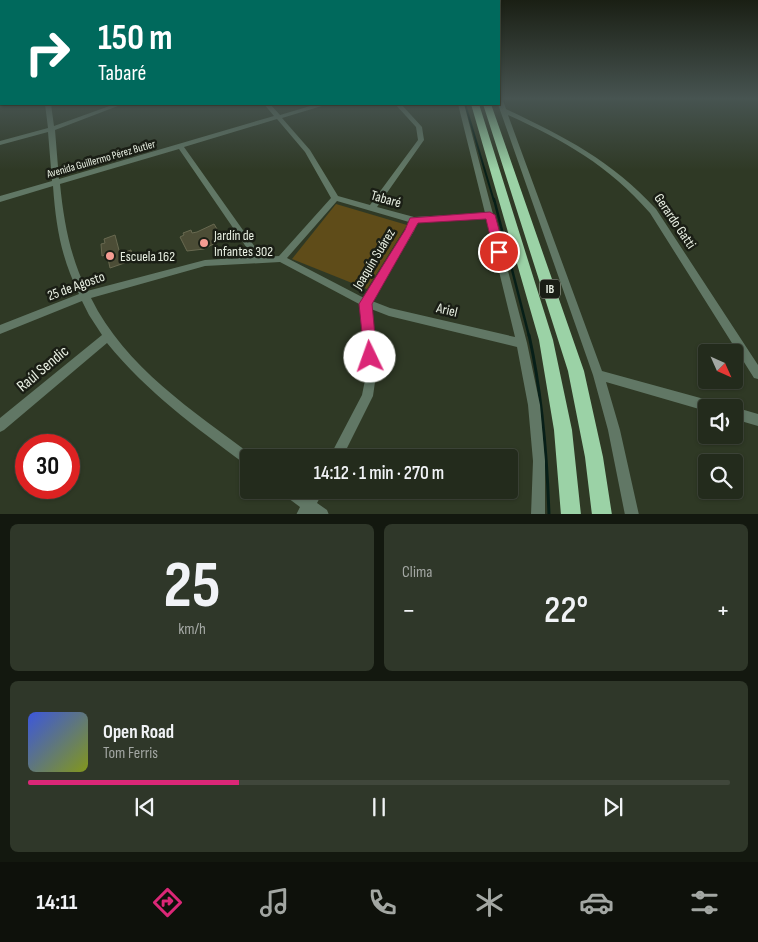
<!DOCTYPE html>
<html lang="es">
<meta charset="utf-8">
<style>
:root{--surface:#232b1c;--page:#2f3729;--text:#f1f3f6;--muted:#a3a7a3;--line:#40473b;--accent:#db2777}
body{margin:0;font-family:"Sofia Sans Condensed",sans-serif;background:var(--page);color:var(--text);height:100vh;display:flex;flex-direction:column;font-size:19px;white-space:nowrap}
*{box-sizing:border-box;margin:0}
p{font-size:16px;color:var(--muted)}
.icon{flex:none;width:28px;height:28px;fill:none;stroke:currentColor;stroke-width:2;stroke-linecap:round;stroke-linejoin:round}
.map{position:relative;height:514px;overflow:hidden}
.details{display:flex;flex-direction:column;gap:10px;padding:10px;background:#13180f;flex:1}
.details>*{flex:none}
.guide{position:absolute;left:0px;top:0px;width:500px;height:105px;box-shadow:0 1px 4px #0004,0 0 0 1px var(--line);background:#00695c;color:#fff;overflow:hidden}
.needle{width:32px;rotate:135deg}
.buttons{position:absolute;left:698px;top:344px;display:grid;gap:10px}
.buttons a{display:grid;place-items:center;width:45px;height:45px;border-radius:5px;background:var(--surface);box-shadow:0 1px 4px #0004,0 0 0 1px var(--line);font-size:25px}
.speed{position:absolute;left:15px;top:434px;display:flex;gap:10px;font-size:25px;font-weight:700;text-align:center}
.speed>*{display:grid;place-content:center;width:65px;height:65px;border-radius:50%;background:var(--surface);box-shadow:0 1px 4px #0004,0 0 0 1px var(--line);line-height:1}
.speed .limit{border:8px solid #d22;background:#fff;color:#111}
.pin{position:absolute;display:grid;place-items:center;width:42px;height:42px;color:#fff;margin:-21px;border:2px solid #fff;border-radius:50%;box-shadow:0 1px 5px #0007}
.me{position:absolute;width:55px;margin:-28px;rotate:357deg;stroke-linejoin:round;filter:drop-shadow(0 0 4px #0008)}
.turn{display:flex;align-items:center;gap:18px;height:105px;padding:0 15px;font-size:22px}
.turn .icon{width:65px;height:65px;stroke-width:2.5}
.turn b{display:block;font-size:35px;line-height:42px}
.big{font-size:38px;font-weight:600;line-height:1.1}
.details .card{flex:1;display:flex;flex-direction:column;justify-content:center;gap:8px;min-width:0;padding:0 18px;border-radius:8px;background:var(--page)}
.details .dial{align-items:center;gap:0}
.dial b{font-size:65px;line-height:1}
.song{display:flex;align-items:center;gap:15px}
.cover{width:60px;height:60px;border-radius:8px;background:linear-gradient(135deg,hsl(230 70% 55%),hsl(70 70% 35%))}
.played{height:5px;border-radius:2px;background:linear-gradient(90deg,var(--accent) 30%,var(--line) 30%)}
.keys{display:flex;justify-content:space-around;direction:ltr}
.heat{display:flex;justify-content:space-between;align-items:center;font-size:28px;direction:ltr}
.details .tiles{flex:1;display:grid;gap:10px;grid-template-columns:1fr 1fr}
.card:last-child{grid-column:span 2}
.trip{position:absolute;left:240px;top:449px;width:278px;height:50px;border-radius:5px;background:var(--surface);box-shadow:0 1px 4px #0004,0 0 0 1px var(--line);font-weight:600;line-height:50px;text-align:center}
.tab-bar{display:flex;height:80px;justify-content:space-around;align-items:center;background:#0e110b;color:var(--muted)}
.tab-bar .icon{width:35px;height:35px}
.tab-bar .active{color:var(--accent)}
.tab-bar b{font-size:22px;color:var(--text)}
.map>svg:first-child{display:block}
</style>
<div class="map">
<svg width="758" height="515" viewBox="0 0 758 515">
<rect width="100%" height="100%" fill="#2f3925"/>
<!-- green -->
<path fill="#5f4c19" d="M336,204L407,225L367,289L292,259Z"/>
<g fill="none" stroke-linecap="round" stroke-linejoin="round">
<!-- stream-far2 -->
<path stroke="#071f18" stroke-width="2" d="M465,104L494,201"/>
<!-- stream-far1 -->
<path stroke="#071f18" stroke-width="2.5" d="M494,199L529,336"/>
<!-- stream -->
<path stroke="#071f18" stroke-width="3" d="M529,335C542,394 547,454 549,515"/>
</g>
<!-- building -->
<g fill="#4c4d36" stroke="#686950">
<path d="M214,224L223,239L204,249L187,251L180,237L184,235L183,233L191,230L192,233L197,232Z"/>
<path d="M115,235L120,254L131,250L133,260L110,268L107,254L102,256L101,244L105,243L104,239Z"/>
</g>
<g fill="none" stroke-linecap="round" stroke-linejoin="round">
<!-- minor -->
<g fill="#617765" fill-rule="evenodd">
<rect x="0" y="98" width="1" height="4"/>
<path d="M499,98H502L506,109C565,137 611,160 656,209L758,365V379L754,378L650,213C608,165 565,141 508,115L602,371L715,402L719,404L721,408H706V411L606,382L620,430L639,515H625L608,430L593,375L500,110L498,104Z"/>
<path d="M45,104H51L54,126L115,104H123L55,130L59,179L274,116L264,104H270L280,115L317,104H326L325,105L282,118L310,150L338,196L370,205L418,140L416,127L395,104H401L422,127L424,140L377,207L414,217L485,213L458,104H464L527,343L540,405L545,461V515H531L533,461L528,405L517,347L389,316L371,309L376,375L373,396L342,458H329L362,395L366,375L361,305L280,262L205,266L91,298C125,367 193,411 253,456L254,458H249V466L245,464C194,426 148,393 107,343L4,430L0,432V418L102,335L89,315L82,301L0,334V325L79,294C61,257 56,227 53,186L0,202V196L52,181L48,132L0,145V141L48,128ZM277,119L305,152L331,198L279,256L262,257L184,147ZM179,149L253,257L205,260L87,291C70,256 64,223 60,184ZM337,201L409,222L406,231L364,298L287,258ZM486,218L515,337L390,308L372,301L414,231L417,223Z"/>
<path d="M734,407L758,414V426L734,419Z"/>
<path d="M282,490H300L307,495L310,490H324L317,503L327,510L329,515H296L300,507L284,495Z"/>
</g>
<!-- highway -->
<g fill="#9bd2a6" fill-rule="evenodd">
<path d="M471,104H479L553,340L572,430L581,515H561L554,430L539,340Z"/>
<path d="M483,104H491L584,371L603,457L612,515H592L585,457L568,371Z"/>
</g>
</g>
<!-- sky -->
<linearGradient id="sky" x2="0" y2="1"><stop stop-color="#1a1f14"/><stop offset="0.58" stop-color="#475451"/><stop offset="1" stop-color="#475451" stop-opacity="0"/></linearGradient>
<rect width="758" height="170" fill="url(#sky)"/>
<!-- route -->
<path fill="#db2777" stroke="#8e194d" d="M490,212L495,215L505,252L499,256L494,252L486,219L418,223L372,304L377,357L375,362L370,364L365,362L359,304L405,230L410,218Z"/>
<!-- markers -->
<g fill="#f59c92" stroke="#1a1e15" stroke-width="2">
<circle cx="204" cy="243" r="5"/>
<circle cx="110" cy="256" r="5"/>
</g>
<g text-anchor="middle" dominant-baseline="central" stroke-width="5" stroke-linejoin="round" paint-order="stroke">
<!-- far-street labels -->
<g font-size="11" fill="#e9f0e3" stroke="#1a1e15">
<text transform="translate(101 159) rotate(-16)">Avenida Guillermo Pérez Butler</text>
</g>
<!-- shield labels -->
<rect fill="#1a1e15" stroke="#abb1a5" stroke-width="1" x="540" y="279.5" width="20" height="19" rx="4"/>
<g font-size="12" font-weight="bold" fill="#e9f0e3">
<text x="550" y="289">IB</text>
</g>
<!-- street labels -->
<g font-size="14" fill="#e9f0e3" stroke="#1a1e15">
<text transform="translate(386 199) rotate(16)">Tabaré</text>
<text transform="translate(675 221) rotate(56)">Gerardo Gatti</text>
<text transform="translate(374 259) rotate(-59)">Joaquín Suárez</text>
<text transform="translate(76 286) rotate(-20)">25 de Agosto</text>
<text transform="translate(447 310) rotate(13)">Ariel</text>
</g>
<!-- poi labels -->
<g font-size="14" fill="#e9f0e3" stroke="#1a1e15" text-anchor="start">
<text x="214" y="235">Jardín de<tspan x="214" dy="16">Infantes 302</tspan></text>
<text x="120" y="256">Escuela 162</text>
</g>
<!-- near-street labels -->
<g font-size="16" fill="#e9f0e3" stroke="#1a1e15">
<text transform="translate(43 369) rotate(-40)">Raúl Sendic</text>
</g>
</g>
</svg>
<div class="buttons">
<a><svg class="needle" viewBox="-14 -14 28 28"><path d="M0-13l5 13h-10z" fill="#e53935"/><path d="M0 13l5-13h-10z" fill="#a3a7a3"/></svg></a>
<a><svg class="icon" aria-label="sound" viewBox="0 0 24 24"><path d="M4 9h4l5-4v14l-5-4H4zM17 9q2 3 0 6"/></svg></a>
<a><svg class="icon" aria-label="search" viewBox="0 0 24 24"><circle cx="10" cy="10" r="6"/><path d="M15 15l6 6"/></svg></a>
</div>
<div class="speed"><div class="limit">30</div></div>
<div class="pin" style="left:499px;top:252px;background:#d93025"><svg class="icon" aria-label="arrive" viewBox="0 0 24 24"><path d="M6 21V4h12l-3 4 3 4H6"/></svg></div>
<svg class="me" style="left:370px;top:357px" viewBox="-20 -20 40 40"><circle r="19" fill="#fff"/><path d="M0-13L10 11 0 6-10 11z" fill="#db2777"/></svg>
<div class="trip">14:12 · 1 min · 270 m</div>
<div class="guide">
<div class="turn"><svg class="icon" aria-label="right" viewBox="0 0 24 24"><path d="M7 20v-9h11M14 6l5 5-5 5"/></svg><div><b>150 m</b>Tabaré</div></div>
</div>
</div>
<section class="details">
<div class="tiles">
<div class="card dial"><b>25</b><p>km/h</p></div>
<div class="card"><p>Clima</p>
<div class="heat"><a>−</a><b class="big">22°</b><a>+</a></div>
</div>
<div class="card">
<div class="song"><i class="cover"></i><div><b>Open Road</b><p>Tom Ferris</p></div></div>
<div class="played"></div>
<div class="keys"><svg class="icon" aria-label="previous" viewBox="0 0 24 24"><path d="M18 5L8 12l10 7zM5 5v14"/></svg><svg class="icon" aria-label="pause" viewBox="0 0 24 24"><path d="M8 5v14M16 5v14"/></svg><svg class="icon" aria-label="next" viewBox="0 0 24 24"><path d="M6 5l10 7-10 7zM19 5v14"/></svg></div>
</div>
</div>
</section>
<nav class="tab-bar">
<b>14:11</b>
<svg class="icon active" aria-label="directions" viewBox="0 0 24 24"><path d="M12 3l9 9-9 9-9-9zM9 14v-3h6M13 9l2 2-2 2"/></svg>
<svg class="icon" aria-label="music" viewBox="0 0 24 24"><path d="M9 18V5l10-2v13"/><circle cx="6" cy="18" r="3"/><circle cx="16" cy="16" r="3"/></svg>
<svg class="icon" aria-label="phone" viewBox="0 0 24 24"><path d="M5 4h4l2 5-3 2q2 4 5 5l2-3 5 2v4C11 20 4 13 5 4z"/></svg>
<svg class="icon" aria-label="climate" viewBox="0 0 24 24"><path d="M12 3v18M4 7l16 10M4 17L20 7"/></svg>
<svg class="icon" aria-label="car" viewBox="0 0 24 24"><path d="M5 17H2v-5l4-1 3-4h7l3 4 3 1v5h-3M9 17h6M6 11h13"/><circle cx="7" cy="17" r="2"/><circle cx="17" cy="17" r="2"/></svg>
<svg class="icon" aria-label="filters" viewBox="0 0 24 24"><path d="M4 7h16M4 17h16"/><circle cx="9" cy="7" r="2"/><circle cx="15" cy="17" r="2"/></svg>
</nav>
